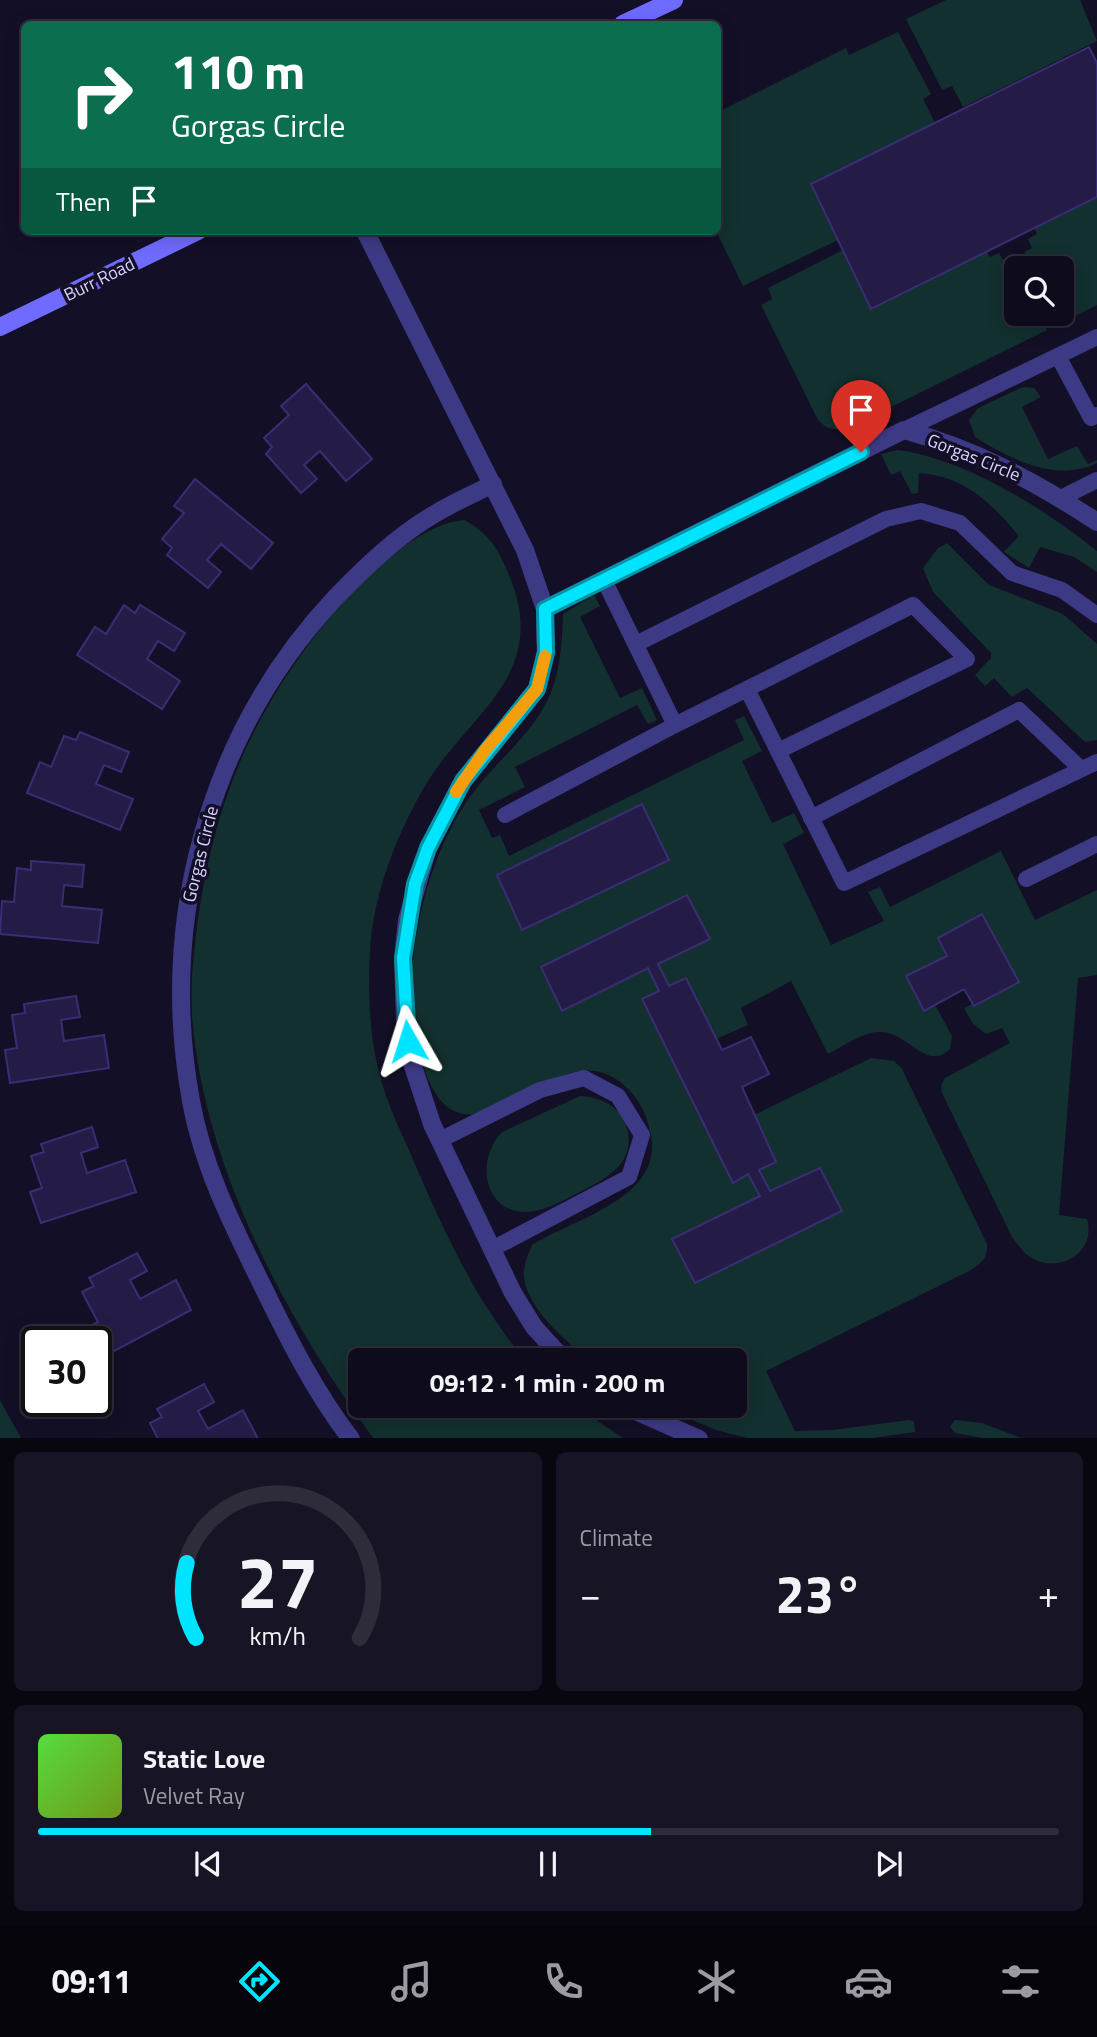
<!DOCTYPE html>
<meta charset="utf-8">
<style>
:root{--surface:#0e0b1c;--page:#171425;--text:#f1f3f6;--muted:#9b9ba3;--line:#2e2b3b;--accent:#00e5ff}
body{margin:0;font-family:"Titillium Web",sans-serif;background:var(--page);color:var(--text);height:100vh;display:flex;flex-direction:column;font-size:26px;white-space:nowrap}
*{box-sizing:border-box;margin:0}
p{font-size:23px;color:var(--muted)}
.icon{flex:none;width:38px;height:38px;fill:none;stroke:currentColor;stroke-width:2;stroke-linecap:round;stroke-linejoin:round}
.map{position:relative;height:1438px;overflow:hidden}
.panel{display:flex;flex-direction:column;gap:14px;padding:14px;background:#08060f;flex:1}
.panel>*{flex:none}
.banner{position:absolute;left:21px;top:21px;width:700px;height:214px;border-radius:10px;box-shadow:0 4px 18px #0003,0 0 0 2px var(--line);background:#0b6e4f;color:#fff;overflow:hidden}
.fabs{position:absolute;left:1004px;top:256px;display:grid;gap:14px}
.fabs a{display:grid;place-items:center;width:70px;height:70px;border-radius:10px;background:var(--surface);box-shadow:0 4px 18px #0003,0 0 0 2px var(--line);font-size:35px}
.speed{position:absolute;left:21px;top:1326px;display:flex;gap:14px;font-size:35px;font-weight:700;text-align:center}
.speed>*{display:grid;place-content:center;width:91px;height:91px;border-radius:50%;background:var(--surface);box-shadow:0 4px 18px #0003,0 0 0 2px var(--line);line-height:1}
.speed .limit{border:4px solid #111;border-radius:10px;background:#fff;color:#111}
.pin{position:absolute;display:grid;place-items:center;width:60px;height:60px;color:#fff;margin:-72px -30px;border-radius:50% 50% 50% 0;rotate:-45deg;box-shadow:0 0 7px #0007}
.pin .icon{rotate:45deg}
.me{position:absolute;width:77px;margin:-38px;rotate:354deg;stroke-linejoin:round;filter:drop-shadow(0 0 5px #0008)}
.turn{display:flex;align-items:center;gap:24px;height:147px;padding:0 35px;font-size:32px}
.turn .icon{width:91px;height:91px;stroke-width:2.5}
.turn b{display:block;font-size:49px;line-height:60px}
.then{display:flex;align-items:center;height:66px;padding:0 35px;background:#0003;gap:14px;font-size:26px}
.big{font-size:52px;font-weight:700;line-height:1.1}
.panel .card{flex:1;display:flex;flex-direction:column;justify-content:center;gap:10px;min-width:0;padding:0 24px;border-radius:10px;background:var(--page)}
.panel .dial{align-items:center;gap:0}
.dial svg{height:182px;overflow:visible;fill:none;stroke:var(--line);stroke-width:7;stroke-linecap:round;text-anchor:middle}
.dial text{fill:var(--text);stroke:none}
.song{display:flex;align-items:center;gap:21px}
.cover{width:84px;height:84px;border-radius:10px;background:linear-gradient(135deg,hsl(110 70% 55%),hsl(80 70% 35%))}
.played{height:7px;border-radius:4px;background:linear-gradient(90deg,var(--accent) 60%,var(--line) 60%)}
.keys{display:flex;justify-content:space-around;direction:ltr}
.heat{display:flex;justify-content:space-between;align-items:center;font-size:38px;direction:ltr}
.panel .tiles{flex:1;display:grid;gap:14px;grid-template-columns:1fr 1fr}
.card:last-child{grid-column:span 2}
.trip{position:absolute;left:348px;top:1348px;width:399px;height:70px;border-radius:10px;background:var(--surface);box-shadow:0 4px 18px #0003,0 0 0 2px var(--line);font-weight:700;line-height:70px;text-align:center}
.menu{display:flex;height:112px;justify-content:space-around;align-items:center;background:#06040b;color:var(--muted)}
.menu .icon{width:49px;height:49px}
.menu .active{color:var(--accent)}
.menu b{font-size:32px;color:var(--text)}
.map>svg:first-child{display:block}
</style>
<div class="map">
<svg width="1097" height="1439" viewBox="0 0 1097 1439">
<rect width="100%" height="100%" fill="#130f26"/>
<!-- green -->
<g fill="#12302f" fill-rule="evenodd">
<path d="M946,0H1080L1097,41L963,107L952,86L942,90L906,19Z"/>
<path d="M898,32L931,94L923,99L935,123L838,240L743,286L716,231L718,112L846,48L849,55Z"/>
<path d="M1097,197V305L1059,324L1053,313H1062V268H1032L1024,252L1032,248L1028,239L1037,234L1034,228Z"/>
<path d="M843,250L871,309L987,252L990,257L999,253L1003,260L1010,257L1017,270V313H1039L1047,330L855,425C840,431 829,432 818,420L761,305L772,299L768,288Z"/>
<path d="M1023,387L1034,388L1041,397L1022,407L1048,459L1077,446L1088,464L1097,460V463C1056,483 1010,459 975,437L969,420L978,408Z"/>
<path d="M898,450C965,459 1045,509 1097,551V572L1074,557L1040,547L1029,568L1004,552L1019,536C991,503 965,476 919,473L918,493L912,494L900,471L891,475L881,454Z"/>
<path d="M464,520C489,533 499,550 509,575C552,678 465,714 422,791C395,839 373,896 370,951C368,988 369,1032 378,1068C385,1100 401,1131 414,1162C444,1231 476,1302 525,1360H360V1405H574L623,1438L374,1439C286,1320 203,1165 192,1015C190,984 194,950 198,919C213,812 246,727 312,640C344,598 409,525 464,520Z"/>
<path d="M947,543L989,585L1063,614L1097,644V740L1085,742L1027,688L1012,697L994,678L985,686L975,675L991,658V653L933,592L923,568L938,548Z"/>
<path d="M594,595L600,606L580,617L620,698L642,688L657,720L648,724L637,705L515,767L525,787L479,810L492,838L500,835L509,856L744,740L735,720L744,716L762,751L742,761L772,823L794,813L804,833L783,844L831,945L884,921L868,892L880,887L890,907L1001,851L1035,920L1097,890V975L1078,978L1059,1215L1087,1219C1097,1253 1058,1275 1030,1257C1023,1253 1017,1243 1012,1237L942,1093L941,1085L945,1078L1010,1043L1002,1028L986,1034L973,1024L964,1008L1019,982L982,915L938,938L947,956L906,976L924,1010L935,1005L952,1036L950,1049C925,1073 909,1030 878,1032C861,1033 842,1047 828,1054L791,981L741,1008L748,1025L716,1039L686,978L669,986L658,964L709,939L687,895L542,967L563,1011L648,968L659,991L642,999L732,1182L748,1174L760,1196L673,1239L695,1283L841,1211L820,1168L770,1191L759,1170L776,1161L754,1115L871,1058L894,1061L902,1069L987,1244C988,1258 982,1262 971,1270L766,1371L795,1431L832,1430L909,1420L914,1421L915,1432L865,1439H751L716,1430L656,1405H735V1360H587C565,1339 528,1310 524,1277C523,1266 528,1255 532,1245C573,1219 663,1198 651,1136C647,1115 641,1101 625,1086C566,1033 508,1135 454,1111C422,1097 410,1019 411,986C414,922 431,855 467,801C490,767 524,742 544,707C560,679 562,645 563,614ZM642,805L669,860L522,929L497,875Z"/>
<path d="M580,1096C599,1097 619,1105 626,1125C639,1164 604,1180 576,1194C560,1202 544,1211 526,1212C482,1212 476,1158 502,1132Z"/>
<path d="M0,1400L21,1438H22H0Z"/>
<path d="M955,1420L982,1423L1021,1438H983L955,1433L950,1427Z"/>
</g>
<!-- building -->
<g fill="#241b47" stroke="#3b2d73" stroke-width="2">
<path d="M1089,47L1097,63V197L871,309L811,184Z"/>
<path d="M306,384L372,459L346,481L320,451L304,465L317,479L301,493L266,454L272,447L264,438L289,415L281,406Z"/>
<path d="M195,479L273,543L251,569L221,544L207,560L221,572L208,588L167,555L172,548L162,539L184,513L174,506Z"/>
<path d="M124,605L135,613L140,605L185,633L174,651L158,641L147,659L180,681L162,709L77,655L95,627L106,634Z"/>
<path d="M80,732L129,752L121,772L104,765L96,784L133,799L120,830L27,793L40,762L51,767L64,736L76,740Z"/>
<path d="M642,804L669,860L522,930L497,875Z"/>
<path d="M31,861L84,865L82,887L64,885L62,906L102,910L98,943L0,934L2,901L14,902L17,868L31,870Z"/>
<path d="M687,895L710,939L658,964L669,986L686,978L722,1050L751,1037L769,1074L742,1087L776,1162L759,1170L770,1191L820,1168L842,1211L695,1283L672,1239L760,1196L748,1174L733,1183L642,999L659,991L648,968L562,1011L541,967Z"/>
<path d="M982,914L1019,982L974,1006L964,989L924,1011L906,976L947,956L938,938Z"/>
<path d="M76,996L80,1017L61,1020L64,1041L104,1035L109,1068L10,1083L5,1050L17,1048L12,1015L25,1013L24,1004Z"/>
<path d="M92,1127L98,1147L81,1153L87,1173L125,1160L136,1192L41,1223L30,1192L42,1188L31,1156L44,1152L41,1144Z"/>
<path d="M137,1253L147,1271L130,1280L140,1299L176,1280L191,1310L103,1357L87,1328L98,1322L82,1292L94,1286L89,1278Z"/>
<path d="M204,1384L214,1402L198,1411L208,1429L243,1410L258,1439H158L150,1423L162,1417L157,1409Z"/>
</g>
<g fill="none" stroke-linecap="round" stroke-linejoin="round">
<!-- lane -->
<g stroke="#3d3a85" stroke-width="16">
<path d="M1058,356L1091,418L1097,415"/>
<path d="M904,430L1097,337"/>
<path d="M1061,498L1097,480"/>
<path d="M604,580L675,725L747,689L844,883L1097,762"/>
<path d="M636,644L886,519L921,511L960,523L1012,573L1062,590L1097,615"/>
<path d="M747,689L913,605L967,659L778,751"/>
<path d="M505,815L675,725"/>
<path d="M811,818L1019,710L1081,769"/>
<path d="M1026,879L1097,844"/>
<path d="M440,1140L540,1090L584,1078L618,1096L642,1135L629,1177L492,1249"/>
</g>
<!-- street -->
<g stroke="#3d3a85" stroke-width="18">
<path d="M365,231L525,550L545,609L546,652L537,689L463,781L428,848L407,920L403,958L405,1022L411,1060L432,1124L513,1293L534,1327L564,1360"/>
<path d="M545,609L904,430C975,449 1036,482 1097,522"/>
<path d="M622,1405L699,1439"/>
<path d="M351,1439C315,1392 290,1342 264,1289C234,1228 203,1168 191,1101C158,920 209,733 335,598C364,568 397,536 433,515C452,503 473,494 493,484"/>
</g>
<!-- secondary -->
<g stroke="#6f6bff" stroke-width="18">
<path d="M623,24L674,0"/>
<path d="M0,327L198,231"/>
</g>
</g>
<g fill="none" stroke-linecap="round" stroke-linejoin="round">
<!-- route casing -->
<g stroke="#0095a6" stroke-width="18">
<path id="route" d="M408,1041L403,958L415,884L428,848L463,781L537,689L546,652L545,609L861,452"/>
</g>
<!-- route -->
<use href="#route" stroke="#00e5ff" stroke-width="12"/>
<!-- slow -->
<path stroke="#f59e0b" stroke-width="12" d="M456,792L485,750L537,689L545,656"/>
</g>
<g text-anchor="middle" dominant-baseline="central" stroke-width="7" stroke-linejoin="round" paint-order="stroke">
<!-- street labels -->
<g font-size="18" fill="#d9d4ff" stroke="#130f26">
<text transform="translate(99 279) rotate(-26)">Burr Road</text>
<text transform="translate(974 457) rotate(22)">Gorgas Circle</text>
<text transform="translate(200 854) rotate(-76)">Gorgas Circle</text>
</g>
</g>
</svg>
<div class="fabs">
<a><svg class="icon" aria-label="search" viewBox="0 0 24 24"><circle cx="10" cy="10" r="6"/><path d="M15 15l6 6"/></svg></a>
</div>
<div class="speed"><div class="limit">30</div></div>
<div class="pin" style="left:861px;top:452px;background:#d93025"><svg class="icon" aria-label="arrive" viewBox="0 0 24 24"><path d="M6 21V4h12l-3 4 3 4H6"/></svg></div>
<svg class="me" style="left:408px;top:1041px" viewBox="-20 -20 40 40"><path d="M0-17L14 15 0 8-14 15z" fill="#00e5ff" stroke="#fff" stroke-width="4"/></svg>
<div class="trip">09:12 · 1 min · 200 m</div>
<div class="banner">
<div class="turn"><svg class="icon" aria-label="right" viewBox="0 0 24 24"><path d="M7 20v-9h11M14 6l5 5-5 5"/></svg><div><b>110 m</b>Gorgas Circle</div></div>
<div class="then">Then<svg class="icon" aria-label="arrive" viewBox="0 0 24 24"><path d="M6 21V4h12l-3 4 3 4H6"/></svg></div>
</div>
</div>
<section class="panel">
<div class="tiles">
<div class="card dial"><svg viewBox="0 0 100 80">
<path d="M14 69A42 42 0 1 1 86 69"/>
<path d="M14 69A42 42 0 0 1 10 36" stroke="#00e5ff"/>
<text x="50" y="56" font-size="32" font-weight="700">27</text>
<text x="50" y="72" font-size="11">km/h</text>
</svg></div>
<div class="card"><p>Climate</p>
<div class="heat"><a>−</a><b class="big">23°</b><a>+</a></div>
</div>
<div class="card">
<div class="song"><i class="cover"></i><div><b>Static Love</b><p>Velvet Ray</p></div></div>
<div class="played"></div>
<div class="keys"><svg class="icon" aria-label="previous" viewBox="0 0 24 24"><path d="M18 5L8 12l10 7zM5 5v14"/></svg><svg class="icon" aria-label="pause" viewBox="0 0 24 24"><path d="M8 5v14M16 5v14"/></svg><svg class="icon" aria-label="next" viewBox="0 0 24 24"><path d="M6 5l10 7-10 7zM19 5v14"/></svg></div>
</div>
</div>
</section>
<nav class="menu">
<b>09:11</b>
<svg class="icon active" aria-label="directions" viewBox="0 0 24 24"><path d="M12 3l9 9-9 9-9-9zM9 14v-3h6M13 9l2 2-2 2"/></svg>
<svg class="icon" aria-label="music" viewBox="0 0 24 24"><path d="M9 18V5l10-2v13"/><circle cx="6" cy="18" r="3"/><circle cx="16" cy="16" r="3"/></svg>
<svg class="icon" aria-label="phone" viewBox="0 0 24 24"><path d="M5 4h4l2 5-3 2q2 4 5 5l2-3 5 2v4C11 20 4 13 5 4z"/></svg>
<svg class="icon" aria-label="climate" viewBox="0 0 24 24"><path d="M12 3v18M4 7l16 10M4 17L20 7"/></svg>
<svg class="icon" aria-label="car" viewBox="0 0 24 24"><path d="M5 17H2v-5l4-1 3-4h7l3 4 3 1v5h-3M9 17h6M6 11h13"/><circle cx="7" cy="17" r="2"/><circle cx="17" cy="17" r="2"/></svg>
<svg class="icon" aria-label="filters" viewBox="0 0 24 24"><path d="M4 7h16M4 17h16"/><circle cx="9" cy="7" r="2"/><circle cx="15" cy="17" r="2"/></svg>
</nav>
